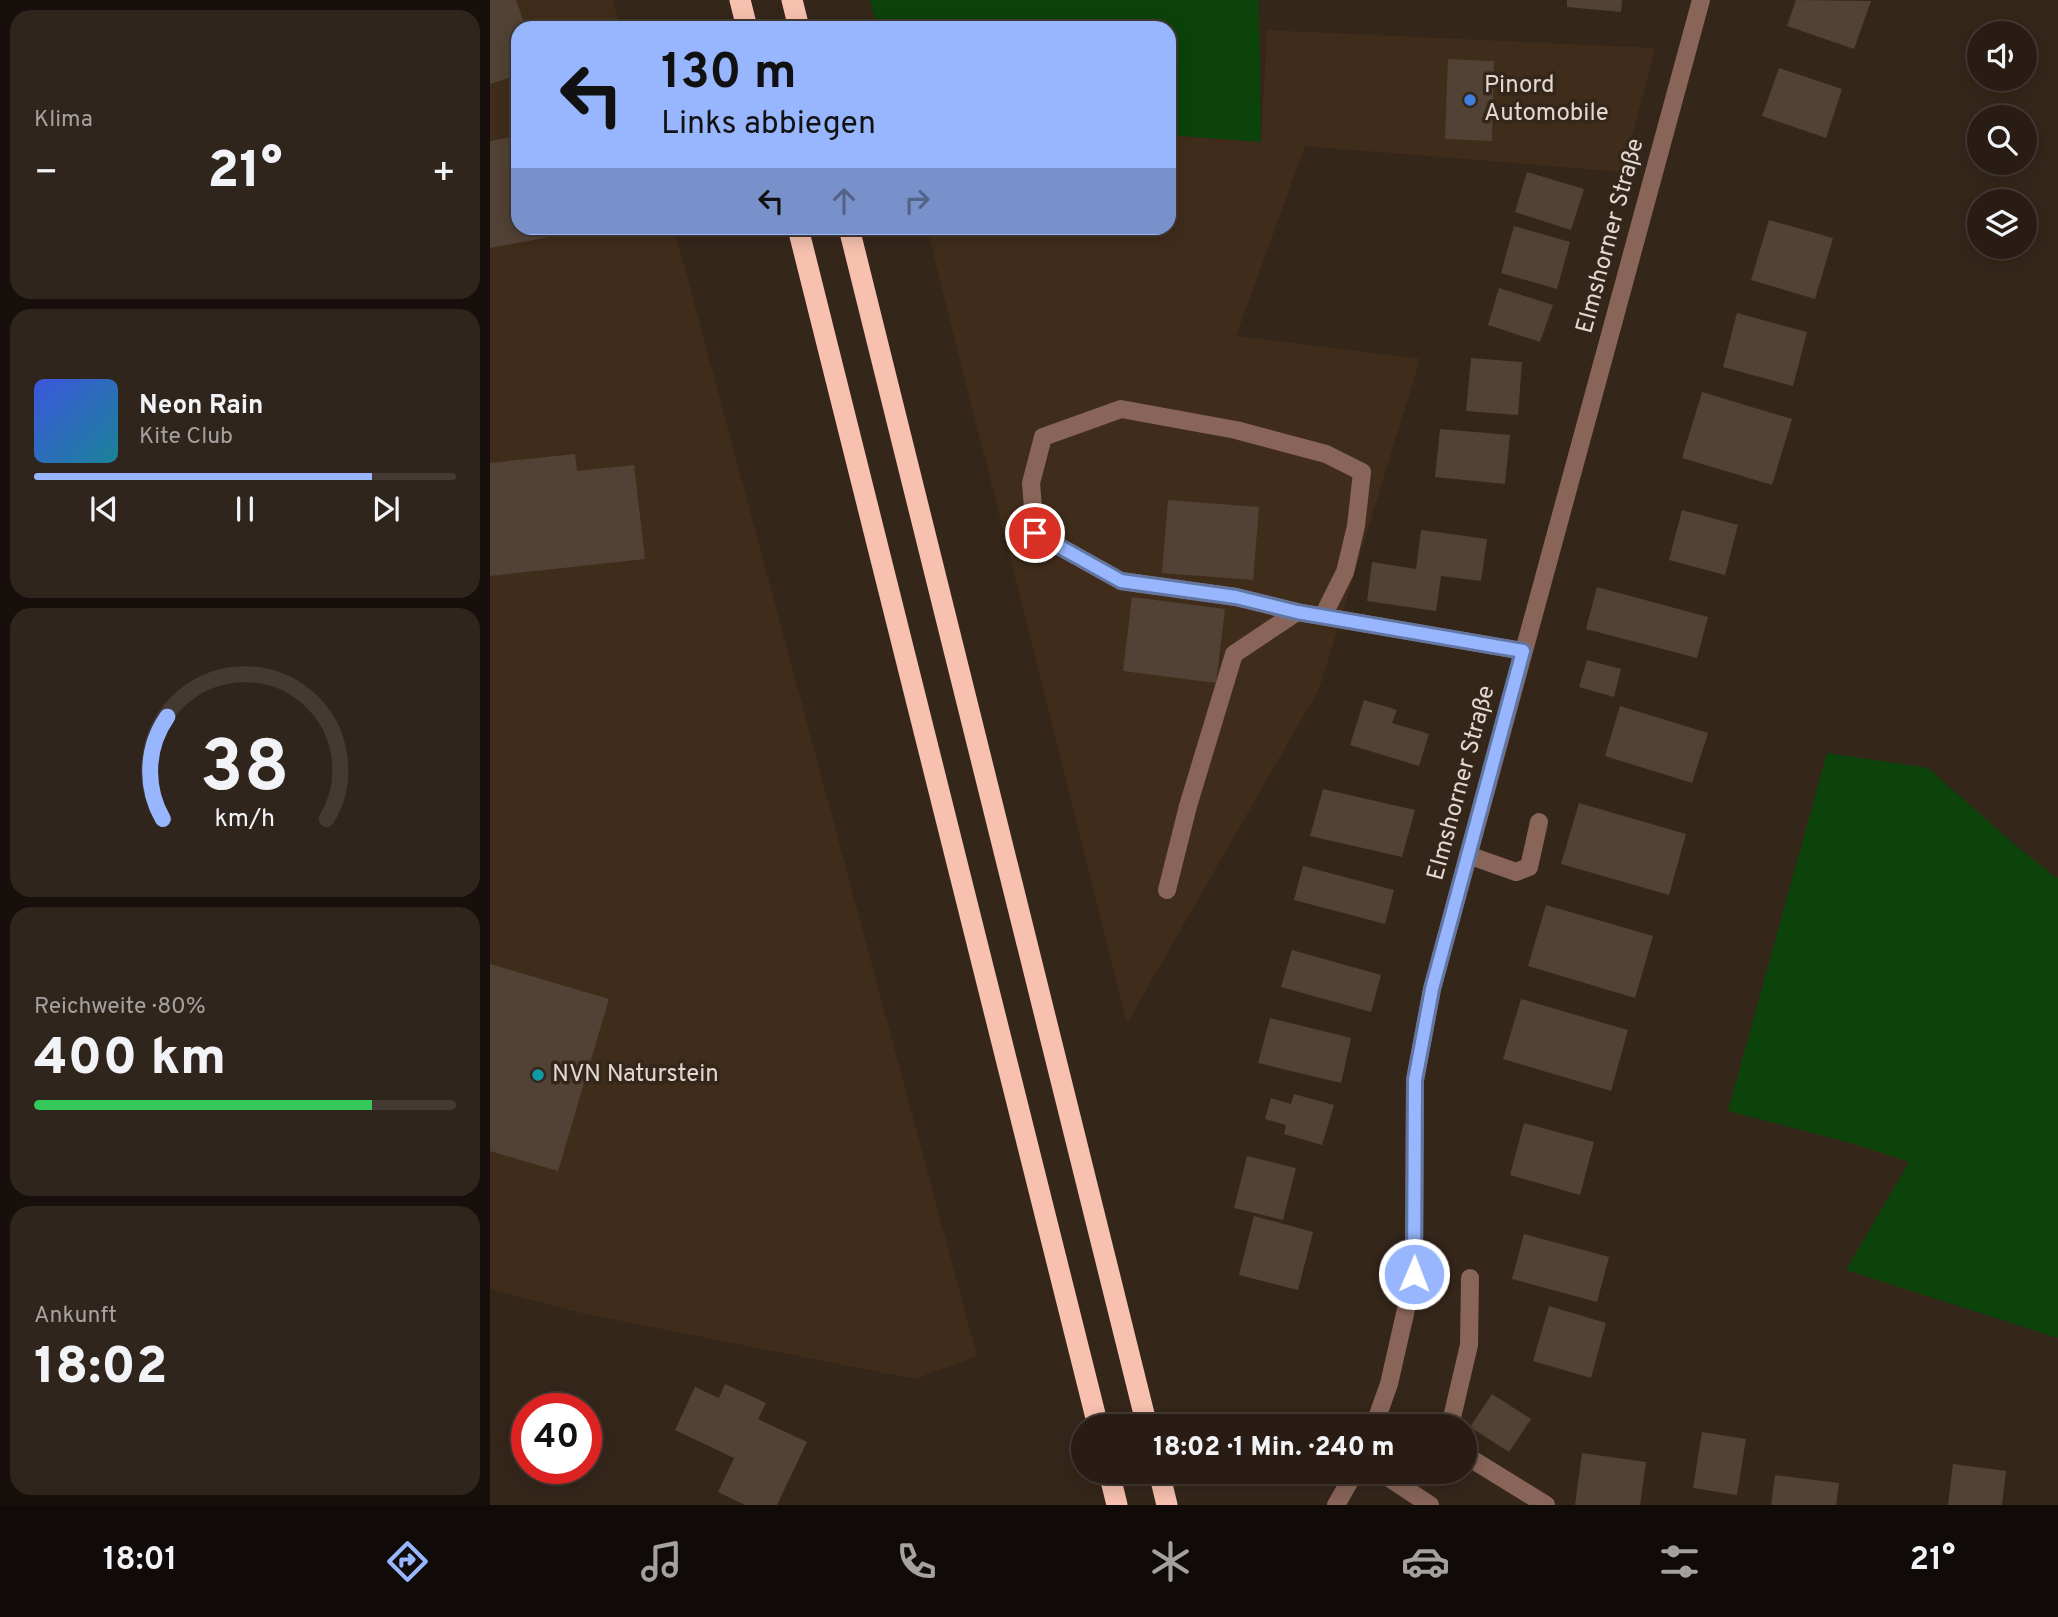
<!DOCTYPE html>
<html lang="de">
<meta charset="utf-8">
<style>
:root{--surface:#281c14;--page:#30251d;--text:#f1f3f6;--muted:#a5a1a0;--line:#443a34;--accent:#97b6fd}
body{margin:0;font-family:Overpass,sans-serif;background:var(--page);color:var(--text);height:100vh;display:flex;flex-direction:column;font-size:26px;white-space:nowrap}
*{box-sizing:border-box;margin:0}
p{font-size:23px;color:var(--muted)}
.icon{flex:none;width:38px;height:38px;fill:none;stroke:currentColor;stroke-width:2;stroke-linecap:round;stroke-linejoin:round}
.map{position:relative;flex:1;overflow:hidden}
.panel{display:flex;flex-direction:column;gap:10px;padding:10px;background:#160f0b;width:490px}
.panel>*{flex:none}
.guide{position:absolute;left:21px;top:21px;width:665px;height:214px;border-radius:21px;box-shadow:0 4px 18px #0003,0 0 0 2px var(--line);background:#97b6fd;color:#111;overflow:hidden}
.tools{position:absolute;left:1477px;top:21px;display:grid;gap:14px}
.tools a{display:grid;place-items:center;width:70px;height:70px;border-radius:50%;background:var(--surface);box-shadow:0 4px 18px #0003,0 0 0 2px var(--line);font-size:35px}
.speed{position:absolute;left:21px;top:1393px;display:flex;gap:14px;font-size:35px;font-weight:700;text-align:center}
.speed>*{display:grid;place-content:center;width:91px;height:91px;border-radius:50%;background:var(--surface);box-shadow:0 4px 18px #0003,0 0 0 2px var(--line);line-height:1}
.speed .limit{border:10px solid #d22;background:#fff;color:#111}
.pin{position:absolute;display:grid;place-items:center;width:60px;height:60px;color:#fff;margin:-30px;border:4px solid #fff;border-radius:50%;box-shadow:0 2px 7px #0007}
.me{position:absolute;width:77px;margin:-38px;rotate:1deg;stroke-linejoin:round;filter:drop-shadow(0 0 5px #0008)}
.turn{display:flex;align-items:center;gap:24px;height:147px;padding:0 35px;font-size:32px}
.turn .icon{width:91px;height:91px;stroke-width:2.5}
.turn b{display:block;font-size:49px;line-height:60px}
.lanes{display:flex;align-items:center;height:66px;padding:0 35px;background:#0003;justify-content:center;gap:35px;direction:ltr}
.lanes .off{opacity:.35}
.big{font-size:52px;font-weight:800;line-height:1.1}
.panel .card{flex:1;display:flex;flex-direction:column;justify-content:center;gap:10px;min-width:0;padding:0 24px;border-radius:21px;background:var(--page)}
.panel .dial{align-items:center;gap:0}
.dial svg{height:182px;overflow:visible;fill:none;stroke:var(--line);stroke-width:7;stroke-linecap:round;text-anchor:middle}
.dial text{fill:var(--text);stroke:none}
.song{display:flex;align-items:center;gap:21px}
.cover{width:84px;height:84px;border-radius:10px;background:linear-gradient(135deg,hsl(230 70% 55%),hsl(190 70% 35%))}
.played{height:7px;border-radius:4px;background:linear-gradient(90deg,var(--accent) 80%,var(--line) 80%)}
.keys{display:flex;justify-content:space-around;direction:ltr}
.heat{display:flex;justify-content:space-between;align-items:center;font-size:38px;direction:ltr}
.charge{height:10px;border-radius:5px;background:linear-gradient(90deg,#34c759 80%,var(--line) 0)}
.trip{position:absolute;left:581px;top:1414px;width:406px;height:70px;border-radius:35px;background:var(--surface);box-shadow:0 4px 18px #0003,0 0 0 2px var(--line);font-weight:800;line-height:70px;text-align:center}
.tabs{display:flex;height:112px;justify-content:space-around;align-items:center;background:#100b08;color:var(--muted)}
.tabs .icon{width:49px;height:49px}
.tabs .on{color:var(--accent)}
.tabs b{font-size:32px;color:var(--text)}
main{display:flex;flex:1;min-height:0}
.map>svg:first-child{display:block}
</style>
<main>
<section class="panel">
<div class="card"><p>Klima</p>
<div class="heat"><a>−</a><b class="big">21°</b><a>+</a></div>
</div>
<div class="card">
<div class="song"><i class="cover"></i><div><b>Neon Rain</b><p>Kite Club</p></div></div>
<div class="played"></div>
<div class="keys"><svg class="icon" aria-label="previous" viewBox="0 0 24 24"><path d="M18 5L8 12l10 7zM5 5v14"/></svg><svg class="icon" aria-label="pause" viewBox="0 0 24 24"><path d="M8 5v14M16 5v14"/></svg><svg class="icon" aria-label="next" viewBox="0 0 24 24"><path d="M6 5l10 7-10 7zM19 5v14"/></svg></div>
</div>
<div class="card dial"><svg viewBox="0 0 100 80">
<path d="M14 69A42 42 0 1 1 86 69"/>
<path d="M14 69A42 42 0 0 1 16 24" stroke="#97b6fd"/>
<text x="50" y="56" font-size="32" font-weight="700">38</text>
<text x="50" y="72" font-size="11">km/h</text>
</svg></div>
<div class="card"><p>Reichweite · 80%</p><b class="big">400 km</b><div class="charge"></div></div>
<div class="card"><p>Ankunft</p><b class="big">18:02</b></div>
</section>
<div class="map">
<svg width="1568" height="1505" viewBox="0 0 1568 1505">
<rect width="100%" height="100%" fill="#35261a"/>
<!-- built -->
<g fill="#402c1b" fill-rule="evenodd">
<path d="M0,0H123L131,28H28V228H184L487,1356L425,1379L91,1313L0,1289Z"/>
<path d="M777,30L1165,48L1133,172L815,146L746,336L930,359L829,689L637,1023L437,228H679V135L771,142ZM958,59L1004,61L1002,140Z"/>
</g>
<!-- green -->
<g fill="#0c430b">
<path d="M380,0H769L771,142L679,135V28H387Z"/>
<path d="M1337,753L1438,768L1525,845L1568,879V1338L1356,1270L1419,1162L1368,1145L1238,1111Z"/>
</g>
<!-- building -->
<g fill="#524235">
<path d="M0,0H26L36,28H28V75L0,84Z"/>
<path d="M1077,0H1132L1131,12L1077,7Z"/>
<path d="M1306,0L1381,1L1364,49L1297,26Z"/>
<path d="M958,59L1004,61L1002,141L955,139Z"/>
<path d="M1289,68L1352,89L1336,138L1272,116Z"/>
<path d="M28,136V228H85L86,232L0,248V141Z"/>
<path d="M1037,172L1094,189L1081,230L1025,212Z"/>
<path d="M1279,220L1343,238L1325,299L1261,280Z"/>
<path d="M1024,226L1080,242L1067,289L1011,273Z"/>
<path d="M1009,288L1063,305L1050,342L998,325Z"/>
<path d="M1247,313L1317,332L1303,386L1233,367Z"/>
<path d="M981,358L1032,362L1028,415L976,411Z"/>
<path d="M1212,392L1302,419L1282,485L1192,458Z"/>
<path d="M950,429L1020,435L1015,484L945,477Z"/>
<path d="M85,454L87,471L144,465L155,559L0,576V463Z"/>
<path d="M678,500L769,507L763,580L672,573Z"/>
<path d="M1192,510L1248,525L1235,575L1179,560Z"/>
<path d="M931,530L997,539L991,581L951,576L946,611L877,601L882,562L926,569Z"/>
<path d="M1107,587L1218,617L1207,658L1096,629Z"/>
<path d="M642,597L735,609L726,683L633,671Z"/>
<path d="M1097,660L1131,669L1124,697L1089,687Z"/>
<path d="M874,700L907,710L902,723L939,734L929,766L860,745Z"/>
<path d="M1130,706L1218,733L1202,783L1115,756Z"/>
<path d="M833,789L925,810L912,857L820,836Z"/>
<path d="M1089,803L1196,834L1179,895L1071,864Z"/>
<path d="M813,866L904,890L895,924L804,900Z"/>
<path d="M1056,905L1163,936L1145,998L1038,966Z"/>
<path d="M802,950L891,975L881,1012L791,987Z"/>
<path d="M0,964L119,999L68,1171L0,1151Z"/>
<path d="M1031,999L1138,1030L1121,1091L1013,1059Z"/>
<path d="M780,1018L861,1038L851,1083L768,1063Z"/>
<path d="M804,1094L844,1105L832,1145L794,1134L796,1125L775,1119L781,1098L801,1104Z"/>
<path d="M1034,1123L1104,1142L1090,1195L1020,1175Z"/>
<path d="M757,1156L806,1168L793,1220L744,1208Z"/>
<path d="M764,1216L823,1232L808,1290L749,1275Z"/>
<path d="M1034,1234L1119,1257L1107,1302L1022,1279Z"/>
<path d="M1059,1306L1116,1323L1101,1378L1043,1361Z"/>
<path d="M235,1384L276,1403L268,1419L317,1442L287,1505H255L228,1492L244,1458L185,1430L205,1387L229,1398Z"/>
<path d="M1002,1394L1041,1419L1019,1452L980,1427Z"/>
<path d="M1212,1432L1256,1439L1247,1495L1203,1488Z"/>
<path d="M1092,1453L1156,1462L1150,1505H1085Z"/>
<path d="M1463,1464L1516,1471L1512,1505H1458Z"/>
<path d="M1285,1475L1349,1483L1346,1505H1281Z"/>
</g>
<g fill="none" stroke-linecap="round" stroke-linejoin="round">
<!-- minor -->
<g stroke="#896559" stroke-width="18">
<path d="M833,616L855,572L866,526L872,472L836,454L746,430L631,409L553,437L541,483L545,533L631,581L746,597L807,612L1033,651"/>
<path d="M978,855L1026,872L1039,867L1049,822"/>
<path d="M677,890L698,806L744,654L807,612"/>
<path d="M884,1426L899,1384L924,1274L925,1080L942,989L1211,0"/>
<path d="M960,1426L979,1345L980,1278"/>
<path d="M975,1455L1056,1505"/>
<path d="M890,1472L940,1505"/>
<path d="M846,1505L865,1472"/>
</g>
<!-- highway -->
<g stroke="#f7c0af" stroke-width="21">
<path d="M250,0L257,28"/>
<path d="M302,0L309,28"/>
<path d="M308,228L608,1426"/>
<path d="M359,228L657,1426"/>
<path d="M619,1472L627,1505"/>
<path d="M669,1472L677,1505"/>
</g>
</g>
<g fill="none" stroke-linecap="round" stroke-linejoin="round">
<!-- route casing -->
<g stroke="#6276a4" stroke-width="18">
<path id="route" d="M545,533L631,581L746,597L807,612L1033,651L942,989L925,1080L924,1274"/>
</g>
<!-- route -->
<use href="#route" stroke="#97b6fd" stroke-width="12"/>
</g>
<!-- markers -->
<circle fill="#3f7fe0" stroke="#35261a" stroke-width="2.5" cx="980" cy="100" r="7"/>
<circle fill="#0f9aa8" stroke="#35261a" stroke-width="2.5" cx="48" cy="1075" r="7"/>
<g text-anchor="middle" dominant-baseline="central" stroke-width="7" stroke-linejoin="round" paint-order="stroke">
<!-- poi labels -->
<g font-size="24" fill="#e2d8d1" stroke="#35261a" text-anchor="start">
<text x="994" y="86">Pinord<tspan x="994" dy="28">Automobile</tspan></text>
<text x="62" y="1075">NVN Naturstein</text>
</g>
<!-- street labels -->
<g font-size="24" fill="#e2d8d1" stroke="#35261a">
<text transform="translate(1121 236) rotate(-75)">Elmshorner Straße</text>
<text transform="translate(972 783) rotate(-75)">Elmshorner Straße</text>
</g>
</g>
</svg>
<div class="tools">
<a><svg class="icon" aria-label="sound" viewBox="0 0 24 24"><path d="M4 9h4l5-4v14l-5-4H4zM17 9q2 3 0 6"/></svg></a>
<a><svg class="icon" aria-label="search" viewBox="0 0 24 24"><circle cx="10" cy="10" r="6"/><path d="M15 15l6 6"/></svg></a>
<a><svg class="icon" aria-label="layers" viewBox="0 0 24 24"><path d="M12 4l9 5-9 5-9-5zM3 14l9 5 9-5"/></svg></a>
</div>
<div class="speed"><div class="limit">40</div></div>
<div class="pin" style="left:545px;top:533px;background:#d93025"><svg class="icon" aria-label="arrive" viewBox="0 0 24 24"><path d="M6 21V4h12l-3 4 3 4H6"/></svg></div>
<svg class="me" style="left:924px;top:1274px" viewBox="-20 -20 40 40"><circle r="17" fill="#97b6fd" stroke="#fff" stroke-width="3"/><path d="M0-11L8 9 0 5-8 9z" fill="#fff"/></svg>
<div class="trip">18:02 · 1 Min. · 240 m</div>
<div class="guide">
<div class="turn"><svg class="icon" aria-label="left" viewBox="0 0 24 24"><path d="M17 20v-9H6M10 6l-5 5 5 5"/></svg><div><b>130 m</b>Links abbiegen</div></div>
<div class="lanes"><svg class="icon" aria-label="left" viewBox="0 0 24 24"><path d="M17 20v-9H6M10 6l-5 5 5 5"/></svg><svg class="icon off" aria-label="ahead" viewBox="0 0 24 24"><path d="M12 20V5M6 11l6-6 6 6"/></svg><svg class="icon off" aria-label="right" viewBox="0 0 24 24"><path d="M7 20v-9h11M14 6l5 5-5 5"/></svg></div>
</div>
</div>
</main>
<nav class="tabs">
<b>18:01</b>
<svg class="icon on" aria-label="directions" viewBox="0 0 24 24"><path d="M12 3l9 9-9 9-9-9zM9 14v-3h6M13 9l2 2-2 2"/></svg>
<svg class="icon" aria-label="music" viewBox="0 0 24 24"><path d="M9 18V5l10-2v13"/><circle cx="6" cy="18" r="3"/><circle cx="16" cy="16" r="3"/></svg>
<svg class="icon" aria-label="phone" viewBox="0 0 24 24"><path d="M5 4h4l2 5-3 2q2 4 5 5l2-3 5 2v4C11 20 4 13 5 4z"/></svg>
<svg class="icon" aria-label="climate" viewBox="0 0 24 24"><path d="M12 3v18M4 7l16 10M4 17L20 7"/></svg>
<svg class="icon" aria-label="car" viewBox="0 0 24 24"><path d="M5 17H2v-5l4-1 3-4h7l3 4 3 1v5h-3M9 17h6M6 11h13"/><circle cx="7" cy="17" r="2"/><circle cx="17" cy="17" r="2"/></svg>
<svg class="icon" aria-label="filters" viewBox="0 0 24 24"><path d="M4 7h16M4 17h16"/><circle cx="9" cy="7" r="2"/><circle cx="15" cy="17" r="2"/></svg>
<b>21°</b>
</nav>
